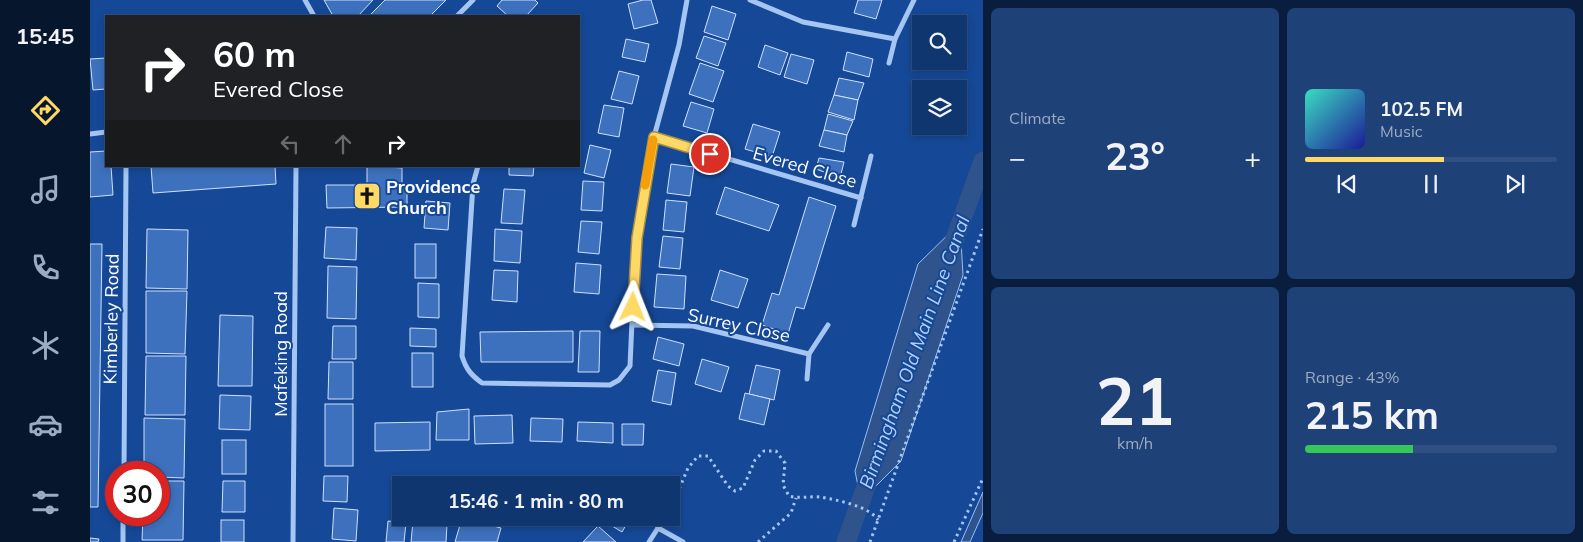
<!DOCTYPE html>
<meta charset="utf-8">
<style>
:root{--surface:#103670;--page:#1e4178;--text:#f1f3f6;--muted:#9cabc3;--line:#305083;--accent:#ffd966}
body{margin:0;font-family:Mulish,sans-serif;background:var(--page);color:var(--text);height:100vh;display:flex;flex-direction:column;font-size:19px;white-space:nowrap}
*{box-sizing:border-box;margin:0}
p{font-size:16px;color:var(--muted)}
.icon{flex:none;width:28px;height:28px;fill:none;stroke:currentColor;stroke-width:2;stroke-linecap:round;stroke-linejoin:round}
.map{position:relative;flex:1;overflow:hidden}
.sheet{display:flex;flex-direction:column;gap:8px;padding:8px;background:#091e3e;width:600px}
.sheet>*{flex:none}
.top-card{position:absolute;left:15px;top:15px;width:475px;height:152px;border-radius:0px;box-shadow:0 2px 8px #0003,0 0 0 1px var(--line);background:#202124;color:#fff;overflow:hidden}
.fabs{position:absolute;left:822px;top:15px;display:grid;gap:10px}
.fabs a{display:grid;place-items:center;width:55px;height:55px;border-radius:0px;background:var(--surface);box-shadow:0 2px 8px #0003,0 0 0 1px var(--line);font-size:25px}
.speed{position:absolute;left:15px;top:461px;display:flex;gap:10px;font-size:25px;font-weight:700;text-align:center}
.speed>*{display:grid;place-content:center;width:65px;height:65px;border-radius:50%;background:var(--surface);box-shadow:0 2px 8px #0003,0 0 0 1px var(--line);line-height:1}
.speed .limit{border:8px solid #d22;background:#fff;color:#111}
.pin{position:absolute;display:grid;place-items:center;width:42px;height:42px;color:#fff;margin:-21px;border:2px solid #fff;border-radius:50%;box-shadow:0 1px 5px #0007}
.me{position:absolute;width:55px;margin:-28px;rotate:2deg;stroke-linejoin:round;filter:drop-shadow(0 0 4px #0008)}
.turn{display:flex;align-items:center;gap:18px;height:105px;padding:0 25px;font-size:22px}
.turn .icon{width:65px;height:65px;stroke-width:2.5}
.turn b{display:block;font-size:35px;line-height:42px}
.lanes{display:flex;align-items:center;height:48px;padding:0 25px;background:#0003;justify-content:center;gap:25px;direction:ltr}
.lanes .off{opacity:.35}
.big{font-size:38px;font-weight:700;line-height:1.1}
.sheet .tile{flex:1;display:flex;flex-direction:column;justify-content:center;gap:8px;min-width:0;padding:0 18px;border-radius:8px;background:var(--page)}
.sheet .dial{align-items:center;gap:0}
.dial b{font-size:65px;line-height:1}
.song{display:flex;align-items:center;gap:15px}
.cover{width:60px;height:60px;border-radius:8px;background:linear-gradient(135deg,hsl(170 70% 55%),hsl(240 70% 35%))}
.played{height:5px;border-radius:2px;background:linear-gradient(90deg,var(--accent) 55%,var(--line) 55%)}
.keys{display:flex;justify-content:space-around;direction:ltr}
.heat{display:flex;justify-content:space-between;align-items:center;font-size:28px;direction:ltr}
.charge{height:8px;border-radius:4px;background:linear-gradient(90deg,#34c759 43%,var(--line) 0)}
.sheet .tiles{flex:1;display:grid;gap:8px;grid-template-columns:repeat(2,1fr)}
.trip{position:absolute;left:302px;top:476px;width:288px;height:50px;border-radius:0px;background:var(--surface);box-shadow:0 2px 8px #0003,0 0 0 1px var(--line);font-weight:700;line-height:50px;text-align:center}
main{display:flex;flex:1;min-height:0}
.tab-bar{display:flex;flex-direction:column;width:90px;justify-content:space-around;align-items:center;background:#06162d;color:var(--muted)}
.tab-bar .icon{width:35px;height:35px}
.tab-bar .on{color:var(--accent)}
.tab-bar b{font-size:22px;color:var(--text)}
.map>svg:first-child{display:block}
</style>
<main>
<nav class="tab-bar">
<b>15:45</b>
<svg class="icon on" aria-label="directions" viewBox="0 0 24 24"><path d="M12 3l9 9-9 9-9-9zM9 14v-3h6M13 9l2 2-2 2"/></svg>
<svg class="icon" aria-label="music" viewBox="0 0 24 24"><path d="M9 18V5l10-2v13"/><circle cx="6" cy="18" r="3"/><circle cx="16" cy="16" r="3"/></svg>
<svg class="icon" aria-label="phone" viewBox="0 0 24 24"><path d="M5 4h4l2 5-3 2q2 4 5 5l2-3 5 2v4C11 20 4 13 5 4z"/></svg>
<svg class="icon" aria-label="climate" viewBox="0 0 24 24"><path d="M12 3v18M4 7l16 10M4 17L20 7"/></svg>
<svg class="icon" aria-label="car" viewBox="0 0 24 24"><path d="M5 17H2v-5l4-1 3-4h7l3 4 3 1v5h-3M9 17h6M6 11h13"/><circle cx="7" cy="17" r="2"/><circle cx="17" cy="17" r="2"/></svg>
<svg class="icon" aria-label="filters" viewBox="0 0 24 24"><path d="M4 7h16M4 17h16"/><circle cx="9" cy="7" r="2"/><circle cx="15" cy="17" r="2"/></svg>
</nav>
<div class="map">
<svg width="893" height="542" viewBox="0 0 893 542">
<rect width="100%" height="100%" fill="#154896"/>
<!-- water -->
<g fill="#2e538d" stroke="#97bff5">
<path d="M870,223L873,275L811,461L771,501L765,471L828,264Z"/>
<path d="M893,492V513L880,542H871Z"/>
</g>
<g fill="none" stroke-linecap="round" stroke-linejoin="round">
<!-- canal -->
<g stroke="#2e538d" stroke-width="19">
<path d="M862,247L893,161"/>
<path d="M756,542L779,478"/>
</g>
</g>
<!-- building -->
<g fill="#3d71bd" stroke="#cde1fc">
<path d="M234,0H283L268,16H243Z"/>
<path d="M295,0H356L340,16H279Z"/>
<path d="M412,0H445L448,3L436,16H418L407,6Z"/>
<path d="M553,0H561L568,23L544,29L538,4Z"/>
<path d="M768,0H792L786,19L764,13Z"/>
<path d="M622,6L646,14L638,40L614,32Z"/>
<path d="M614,36L636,43L628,66L606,58Z"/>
<path d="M536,39L559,44L555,62L532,57Z"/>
<path d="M675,45L698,53L690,75L668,67Z"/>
<path d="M757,52L783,59L779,77L753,70Z"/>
<path d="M701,54L724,60L717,84L694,77Z"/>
<path d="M16,58V89L3,90L0,59Z"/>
<path d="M610,63L634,71L623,102L599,94Z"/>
<path d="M529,71L549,76L542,104L521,99Z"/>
<path d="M749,78L774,83L768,100L744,95Z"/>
<path d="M744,95L768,100L764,120L738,112Z"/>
<path d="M601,102L624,109L617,133L593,126Z"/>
<path d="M514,105L534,108L529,137L508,133Z"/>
<path d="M738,114L763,121L757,135L734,130Z"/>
<path d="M663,124L690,132L682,157L655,149Z"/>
<path d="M734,130L757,135L754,152L729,146Z"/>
<path d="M500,145L521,150L514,178L494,173Z"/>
<path d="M16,151V166H21L23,195L0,197V152Z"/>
<path d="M729,158L754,162L750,178L726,169Z"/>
<path d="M581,164L604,167L600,196L577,193Z"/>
<path d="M61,166H185L186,184L63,193Z"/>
<path d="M283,166L312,168V184H317V207L237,208L236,185H277V168Z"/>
<path d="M419,166H444L443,176L419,175Z"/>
<path d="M493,181L514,182L512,211L491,210Z"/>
<path d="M635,187L689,205L679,231L626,214Z"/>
<path d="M414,189L435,190L432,224L411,223Z"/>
<path d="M719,197L746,206L714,309L706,307L698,334L672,325L682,293L689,295Z"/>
<path d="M576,200L597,202L594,232L573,230Z"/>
<path d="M336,201L360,203L358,230L334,228Z"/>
<path d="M491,221L512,222L509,254L488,252Z"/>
<path d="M236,227L267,228L266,260L234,258Z"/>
<path d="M57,229L98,230L97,289L56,288Z"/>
<path d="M405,229L432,231L430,263L404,261Z"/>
<path d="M573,236L593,238L590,269L569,267Z"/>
<path d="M0,244H12L8,507H0Z"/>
<rect x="325" y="244" width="21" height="34"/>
<path d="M486,263L511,265L509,294L484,292Z"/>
<path d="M238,266L267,267L266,319L237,318Z"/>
<path d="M404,270L428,271L427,302L402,300Z"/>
<path d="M630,270L658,279L648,308L621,300Z"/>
<path d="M567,274L596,276L594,309L564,307Z"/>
<path d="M328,283L349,284V318L328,317Z"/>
<path d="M56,291H97L95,354L56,353Z"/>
<path d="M130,315L163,316L162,386H128Z"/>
<path d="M243,326H266V359H242Z"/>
<path d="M320,328L346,329V347L320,346Z"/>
<path d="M483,331V362H391L390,332Z"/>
<path d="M490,331H510L509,372H488Z"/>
<path d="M568,337L594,344L589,366L563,359Z"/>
<rect x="322" y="353" width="21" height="34"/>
<path d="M56,356H96L95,415H55Z"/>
<path d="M612,359L639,367L631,392L605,384Z"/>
<path d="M239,362H263V399H238Z"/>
<path d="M666,365L690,370L684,400L659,394Z"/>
<path d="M568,370L586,373L581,405L562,401Z"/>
<path d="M655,393L680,399L674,425L649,419Z"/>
<path d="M130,395L161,396L160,430L129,429Z"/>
<rect x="235" y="404" width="28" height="62"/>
<path d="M379,409V440H346L347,412Z"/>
<path d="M422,415L423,443L385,444L384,416Z"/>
<path d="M54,418L95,419L94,478L69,477V472H54Z"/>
<path d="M441,418L473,419L472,442L440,441Z"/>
<path d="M340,422V450L285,451V423Z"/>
<path d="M488,422L523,423V443L487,441Z"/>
<path d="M532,424H554L553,445H532Z"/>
<rect x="132" y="440" width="24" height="34"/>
<path d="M234,476H258L257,502L233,501Z"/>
<path d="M69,481H94L93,540H52L53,515H69Z"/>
<path d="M133,481H155V512H132Z"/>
<path d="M244,508L268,510L266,541L242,539Z"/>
<path d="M372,518L411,528L407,542H365Z"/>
<path d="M509,518H540L532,532Z"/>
<rect x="131" y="520" width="23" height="22"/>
<path d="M298,521L316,523L314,542H296Z"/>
<path d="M323,521L357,524L356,542H321Z"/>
<path d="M508,526L526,542H493Z"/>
<path d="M0,538L9,539L8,542H0Z"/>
</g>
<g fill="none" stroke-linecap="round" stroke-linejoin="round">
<!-- path -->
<g stroke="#a5c5f2" stroke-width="3" stroke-dasharray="2.5 4" stroke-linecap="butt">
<path d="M581,498L587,494L598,468L608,456H618L638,486L645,491L653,488L665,460L674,451H686L695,463L693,485L699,496C709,499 719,496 730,497C747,500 779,506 788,520"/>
<path d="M668,542L701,513L706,498"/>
<path d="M780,542L893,229"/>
<path d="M864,542L893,478"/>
</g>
<!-- minor -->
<g stroke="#a5c5f2" stroke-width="5">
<path d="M215,0L224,16"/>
<path d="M660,0L713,22L805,39L824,0"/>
<path d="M367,16L383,0"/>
<path d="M799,63L805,39"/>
<path d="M0,134L16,132"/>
<path d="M564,137L771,198"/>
<path d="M388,166L383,184L372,356C376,369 381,375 392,383L520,385L529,380L540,366L545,254L551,207L564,137L589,45L597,0"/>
<path d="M764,225L781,156"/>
<path d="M543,325L603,326L719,354"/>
<path d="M717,379L719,354L738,325"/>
<path d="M34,472L36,166"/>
<path d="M568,528L593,542"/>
<path d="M33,542V515"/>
<path d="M203,542L206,166"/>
<path d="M559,542L568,528L571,518"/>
</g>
</g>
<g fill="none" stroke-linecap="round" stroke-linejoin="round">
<!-- route casing -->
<g stroke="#a68d42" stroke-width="12">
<path id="route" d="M543,307L547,238L564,137L620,154"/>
</g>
<!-- route -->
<use href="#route" stroke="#ffd966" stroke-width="9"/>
<!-- slow -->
<path stroke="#f59e0b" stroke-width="9" d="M555,185L563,140"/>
</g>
<!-- icons -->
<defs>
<g id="church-square" transform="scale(1.4375)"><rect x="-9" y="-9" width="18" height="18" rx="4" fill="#ffd966" stroke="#154896"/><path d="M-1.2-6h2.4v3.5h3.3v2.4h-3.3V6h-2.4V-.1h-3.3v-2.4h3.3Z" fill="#111"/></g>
</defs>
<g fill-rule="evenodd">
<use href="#church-square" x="277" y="196"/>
</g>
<g text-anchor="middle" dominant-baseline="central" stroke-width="4" stroke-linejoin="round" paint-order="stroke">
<!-- street labels -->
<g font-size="18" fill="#fff" stroke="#154896">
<text transform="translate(715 167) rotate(16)">Evered Close</text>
<text transform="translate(21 319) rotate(-89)">Kimberley Road</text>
<text transform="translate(649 325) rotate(12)">Surrey Close</text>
<text transform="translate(190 354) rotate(-90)">Mafeking Road</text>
</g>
<!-- poi labels -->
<g font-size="18" font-weight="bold" fill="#fff" stroke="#154896" text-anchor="start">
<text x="296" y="186">Providence<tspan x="296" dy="21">Church</tspan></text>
</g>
<!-- water labels -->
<g font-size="19" font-style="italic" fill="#b2cff9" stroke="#154896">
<text transform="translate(824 352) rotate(-70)">Birmingham Old Main Line Canal</text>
</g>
</g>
</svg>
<div class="fabs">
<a><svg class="icon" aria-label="search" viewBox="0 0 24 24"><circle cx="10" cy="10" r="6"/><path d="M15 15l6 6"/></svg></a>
<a><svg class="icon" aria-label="layers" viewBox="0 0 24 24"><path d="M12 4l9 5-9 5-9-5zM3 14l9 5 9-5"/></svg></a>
</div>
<div class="speed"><div class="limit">30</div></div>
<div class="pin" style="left:620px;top:154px;background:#d93025"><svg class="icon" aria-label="arrive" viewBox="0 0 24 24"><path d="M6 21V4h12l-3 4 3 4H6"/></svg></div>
<svg class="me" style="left:543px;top:307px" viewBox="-20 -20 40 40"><path d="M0-17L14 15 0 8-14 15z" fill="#ffd966" stroke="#fff" stroke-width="4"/></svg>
<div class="trip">15:46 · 1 min · 80 m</div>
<div class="top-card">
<div class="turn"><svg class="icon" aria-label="right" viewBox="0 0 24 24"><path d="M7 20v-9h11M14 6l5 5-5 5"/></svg><div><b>60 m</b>Evered Close</div></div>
<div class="lanes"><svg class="icon off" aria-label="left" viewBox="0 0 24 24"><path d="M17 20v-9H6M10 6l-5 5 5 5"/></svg><svg class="icon off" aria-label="ahead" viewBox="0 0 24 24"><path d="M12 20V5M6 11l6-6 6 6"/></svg><svg class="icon" aria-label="right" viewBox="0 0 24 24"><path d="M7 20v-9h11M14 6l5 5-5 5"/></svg></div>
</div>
</div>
<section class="sheet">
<div class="tiles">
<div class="tile"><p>Climate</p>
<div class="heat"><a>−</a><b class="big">23°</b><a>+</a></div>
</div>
<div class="tile">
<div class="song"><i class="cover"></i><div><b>102.5 FM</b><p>Music</p></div></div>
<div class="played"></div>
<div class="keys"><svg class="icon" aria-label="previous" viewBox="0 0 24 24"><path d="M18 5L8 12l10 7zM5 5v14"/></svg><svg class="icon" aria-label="pause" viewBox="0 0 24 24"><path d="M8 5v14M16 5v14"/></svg><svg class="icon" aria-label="next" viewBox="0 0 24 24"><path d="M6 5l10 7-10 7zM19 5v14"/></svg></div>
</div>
<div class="tile dial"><b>21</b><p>km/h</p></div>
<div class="tile"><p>Range · 43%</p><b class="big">215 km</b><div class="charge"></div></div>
</div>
</section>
</main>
